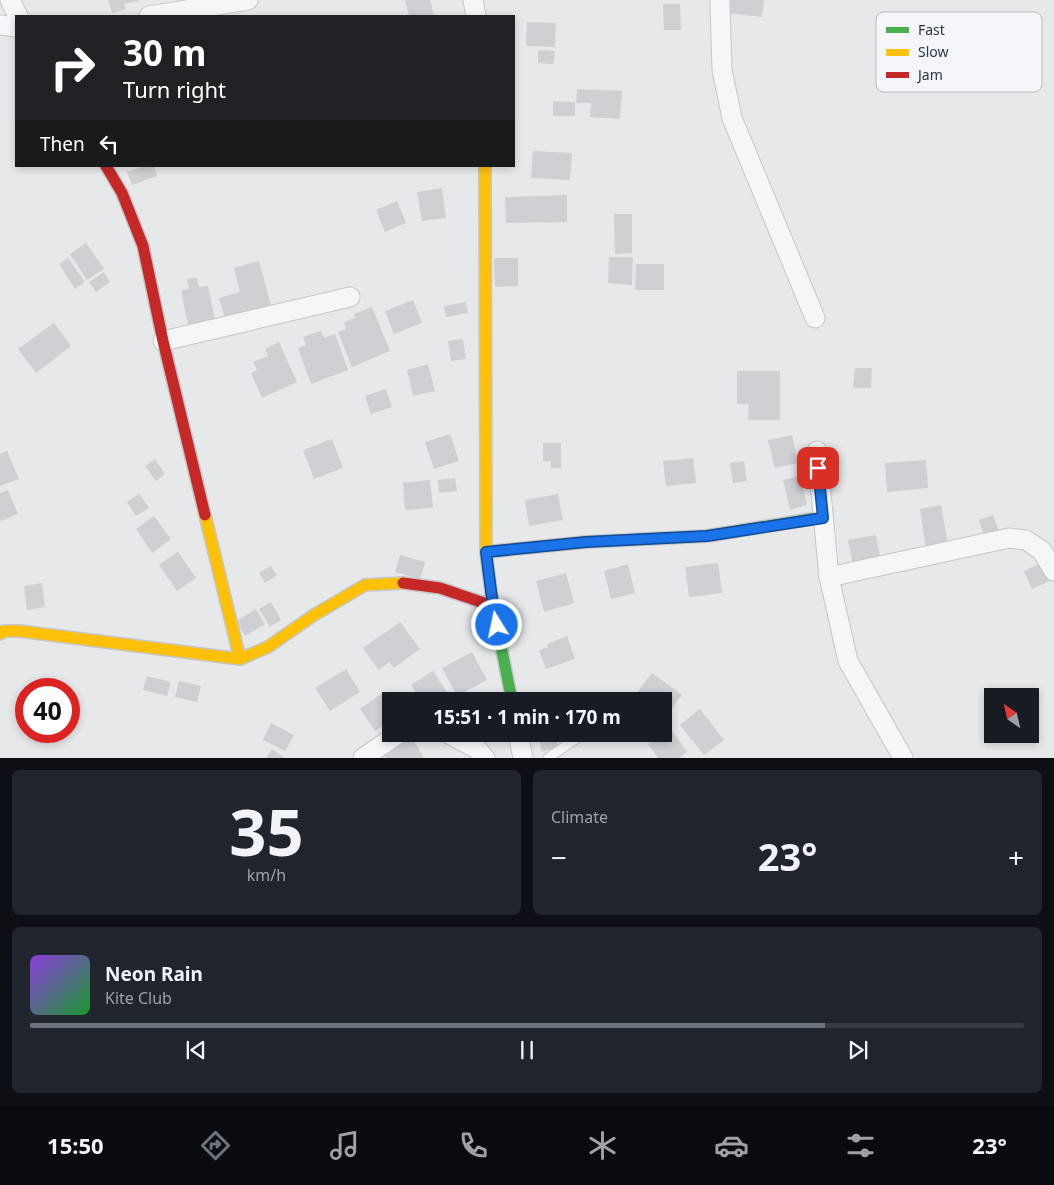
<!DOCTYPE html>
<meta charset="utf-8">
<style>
:root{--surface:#171b24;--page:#20242c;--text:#f1f3f6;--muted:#9ea1a6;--line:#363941;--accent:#6c737f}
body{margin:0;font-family:"Noto Sans",sans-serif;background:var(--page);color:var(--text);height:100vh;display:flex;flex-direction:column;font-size:19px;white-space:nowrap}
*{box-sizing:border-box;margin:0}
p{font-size:16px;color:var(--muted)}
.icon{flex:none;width:28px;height:28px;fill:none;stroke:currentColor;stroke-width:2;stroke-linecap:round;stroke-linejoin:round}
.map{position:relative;height:758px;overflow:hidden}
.side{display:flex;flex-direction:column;gap:12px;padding:12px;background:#0d0f14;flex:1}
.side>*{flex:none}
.guide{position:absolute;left:15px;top:15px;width:500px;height:152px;border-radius:0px;box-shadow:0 2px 8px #0003;background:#202124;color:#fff;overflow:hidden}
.needle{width:32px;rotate:326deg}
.controls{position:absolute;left:984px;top:688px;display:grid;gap:10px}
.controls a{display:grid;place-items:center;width:55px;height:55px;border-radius:0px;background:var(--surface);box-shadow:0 2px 8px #0003;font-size:25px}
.speed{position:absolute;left:15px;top:678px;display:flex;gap:10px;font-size:25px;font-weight:700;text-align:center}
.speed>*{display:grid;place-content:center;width:65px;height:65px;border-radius:50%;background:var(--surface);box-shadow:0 2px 8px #0003;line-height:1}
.speed .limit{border:8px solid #d22;background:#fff;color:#111}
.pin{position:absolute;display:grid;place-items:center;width:42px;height:42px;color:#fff;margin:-21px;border-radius:10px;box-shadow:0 2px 8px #0006}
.me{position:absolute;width:55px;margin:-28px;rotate:350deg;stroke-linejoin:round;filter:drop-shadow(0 0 4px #0008)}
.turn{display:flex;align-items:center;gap:18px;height:105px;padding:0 25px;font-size:22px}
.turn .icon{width:65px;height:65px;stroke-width:2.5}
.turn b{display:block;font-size:35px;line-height:42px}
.then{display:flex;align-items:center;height:48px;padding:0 25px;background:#0003;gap:10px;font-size:19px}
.big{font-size:38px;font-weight:700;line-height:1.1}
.side .tile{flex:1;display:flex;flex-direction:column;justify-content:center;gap:8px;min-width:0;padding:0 18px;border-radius:8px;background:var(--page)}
.side .dial{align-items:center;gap:0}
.dial b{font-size:65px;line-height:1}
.song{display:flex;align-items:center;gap:15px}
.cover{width:60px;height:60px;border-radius:8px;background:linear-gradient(135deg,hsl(270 70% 55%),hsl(130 70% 35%))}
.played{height:5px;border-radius:2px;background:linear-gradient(90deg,var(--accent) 80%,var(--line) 80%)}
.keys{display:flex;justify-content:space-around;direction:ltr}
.heat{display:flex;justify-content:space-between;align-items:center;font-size:28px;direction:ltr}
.side .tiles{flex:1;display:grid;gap:12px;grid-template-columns:1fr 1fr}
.tile:last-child{grid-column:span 2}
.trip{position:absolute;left:382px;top:692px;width:290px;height:50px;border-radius:0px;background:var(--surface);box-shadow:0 2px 8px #0003;font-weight:700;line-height:50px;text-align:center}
.tabs{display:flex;height:80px;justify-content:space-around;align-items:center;background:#090b0e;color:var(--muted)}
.tabs .icon{width:35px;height:35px}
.tabs .active{color:var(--accent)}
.tabs b{font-size:22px;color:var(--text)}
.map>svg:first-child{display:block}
</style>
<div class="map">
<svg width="1054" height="758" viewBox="0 0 1054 758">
<rect width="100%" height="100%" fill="#e6e8ea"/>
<!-- building -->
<g fill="#ced0d3">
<path d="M108,0H138V1L124,4L126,9L112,13Z"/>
<path d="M409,0H430L434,16H409L405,1Z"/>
<path d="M727,0H764L762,17L726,13Z"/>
<path d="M663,4H680L681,30H664Z"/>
<path d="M527,22L556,23L555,47L526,46Z"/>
<path d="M538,50L555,51L554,64L538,63Z"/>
<path d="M577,89L622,91L620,119L590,117L591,103H576Z"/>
<path d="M553,101L575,102V116H553Z"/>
<path d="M533,151L572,153L570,180L531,178Z"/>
<path d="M144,166H154L157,176L132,185L127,172Z"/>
<path d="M442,188L446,218L422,221L417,192Z"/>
<path d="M567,195V222L506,223L505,197Z"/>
<path d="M397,201L406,223L385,232L376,210Z"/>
<path d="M614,214H632V253L615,254Z"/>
<path d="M86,243L104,269L87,280L70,254Z"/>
<path d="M609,257H633L632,285L608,283Z"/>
<path d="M68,258L85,282L75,289L59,264Z"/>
<path d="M494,258H518V286L495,287Z"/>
<path d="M259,261L272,310L226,322L219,298L240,292L234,268Z"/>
<path d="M636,264H664V290H635Z"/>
<path d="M104,272L110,282L96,292L89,282Z"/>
<path d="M197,278L199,287L208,286L215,320L188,325L181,290L189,289L187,279Z"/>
<path d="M413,300L422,323L394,334L385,311Z"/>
<path d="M466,302L468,313L446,317L444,306Z"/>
<path d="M372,307L390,351L352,367L338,332L346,329L344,322L355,318L354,314Z"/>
<path d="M54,323L71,346L36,373L18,349Z"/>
<path d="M321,331L324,338L335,334L348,370L311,384L298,348L306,345L303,337Z"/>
<path d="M463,339L466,359L451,361L448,341Z"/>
<path d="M279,342L297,382L262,398L251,373L257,370L253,362L268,356L265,349Z"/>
<path d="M428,364L435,391L413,396L407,370Z"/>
<path d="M855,368H872L871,388H853Z"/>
<path d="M737,371H780V420H748L749,404H737Z"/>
<path d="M386,389L392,407L371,414L365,396Z"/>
<path d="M450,434L459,461L434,469L425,442Z"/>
<path d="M792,435L798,463L775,468L768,440Z"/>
<path d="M332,439L343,468L314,479L303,450Z"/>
<path d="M543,443H561V468H551V461H543Z"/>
<path d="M7,451L19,479L0,486V454Z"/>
<path d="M693,458L696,483L666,486L663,461Z"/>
<path d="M155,459L165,474L156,481L145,466Z"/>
<path d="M926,460L928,488L887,492L885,463Z"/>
<path d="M744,461L747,481L733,483L730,463Z"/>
<path d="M800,476L807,505L790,510L783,480Z"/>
<path d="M455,478L457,491L439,493L438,480Z"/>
<path d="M430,480L433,508L405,510L403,483Z"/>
<path d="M8,490L18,514L1,521L0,519V493Z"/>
<path d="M139,494L149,508L136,516L127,502Z"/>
<path d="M558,494L563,520L529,526L525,500Z"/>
<path d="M941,505L948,545L926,549L920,509Z"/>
<path d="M993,515L999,531L984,536L979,520Z"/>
<path d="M154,516L171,539L152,553L136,529Z"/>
<path d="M876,535L881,562L853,566L848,540Z"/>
<path d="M178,552L196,578L177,591L159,565Z"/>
<path d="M400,555L425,562L420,579L395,572Z"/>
<path d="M1043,562L1052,580L1032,589L1024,571Z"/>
<path d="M718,563L722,593L689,597L685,567Z"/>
<path d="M628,564L635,593L611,599L604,571Z"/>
<path d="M271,566L277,575L265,583L259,573Z"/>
<path d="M566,573L574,603L544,612L536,581Z"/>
<path d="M42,583L45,607L27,610L24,586Z"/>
<path d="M271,602L281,620L270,627L259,609Z"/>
<path d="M256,609L265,624L245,636L236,621Z"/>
<path d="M400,622L420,649L394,668L389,662L379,670L363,648Z"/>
<path d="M567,636L575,659L546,669L539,650L548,647L547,644Z"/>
<path d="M472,652L487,680L457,696L442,668Z"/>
<path d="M346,669L360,692L330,711L315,688Z"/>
<path d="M433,671L450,697L444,701H421L411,685Z"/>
<path d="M652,673L682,695L665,717L664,716V701H643L635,695Z"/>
<path d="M147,676L171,682L167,696L143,690Z"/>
<path d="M179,681L201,686L197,702L175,697Z"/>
<path d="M384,692L391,702V720L375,731L360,709Z"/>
<path d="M580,692L584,701H561V700Z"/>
<path d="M700,709L724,740L704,755L680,725Z"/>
<path d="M271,723L294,735L285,751L263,740Z"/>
<path d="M670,728L687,752L679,758H658L648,744L664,734Z"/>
<path d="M538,734H555L558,747L542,752Z"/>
<path d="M412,738L424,758H386L384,754Z"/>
<path d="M272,749L285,758H266Z"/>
</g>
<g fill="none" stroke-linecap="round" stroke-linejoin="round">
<!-- lane casing -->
<g stroke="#c4c6c8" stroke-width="11">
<path id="lane" d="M548,758L583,734"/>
</g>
<!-- street casing -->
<g stroke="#c4c6c8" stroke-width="21">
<g id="street">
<path d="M10,0L18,16"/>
<path d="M473,0L476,16"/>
<path d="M720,0V7L722,70L732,118L815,318"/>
<path d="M149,16L248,0"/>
<path d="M0,25L16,27"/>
<path d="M163,341L350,297"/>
<path d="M817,451L829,577L848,661L903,758"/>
<path d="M829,577L1009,538L1026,540L1042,551L1054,571"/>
<path d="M449,734L477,749L485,758"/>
<path d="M518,734L523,758"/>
<path d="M363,758L398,734"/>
</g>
</g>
<!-- fast casing -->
<g stroke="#c4c6c8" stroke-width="14">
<g id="fast">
<path d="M486,552L586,542L707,536L823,517"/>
<path d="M490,584L493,606L512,701"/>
</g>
</g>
<!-- slow casing -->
<g stroke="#c4c6c8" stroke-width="14">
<g id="slow">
<path d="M485,166L486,552L490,584"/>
<path d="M205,515L240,659"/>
<path d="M0,634L4,631H19L240,659L268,647L314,615L365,585L403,583"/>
</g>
</g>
<!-- jam casing -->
<g stroke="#c4c6c8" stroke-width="14">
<g id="jam">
<path d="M106,166L122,193L143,246L163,341L205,515"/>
<path d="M403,583L440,588L493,606"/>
</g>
</g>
<!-- lane -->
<use href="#lane" stroke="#f5f6f7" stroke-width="9"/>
<!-- street -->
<use href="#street" stroke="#f5f6f7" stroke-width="19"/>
<!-- fast -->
<use href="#fast" stroke="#4caf50" stroke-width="11"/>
<!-- slow -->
<use href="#slow" stroke="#ffc107" stroke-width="11"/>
<!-- jam -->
<use href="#jam" stroke="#c62828" stroke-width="11"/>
</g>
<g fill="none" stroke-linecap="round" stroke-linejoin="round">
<!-- route casing -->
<g stroke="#114b97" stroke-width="12">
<path id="route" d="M497,625L493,606L486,552L586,542L707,536L823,518L818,468"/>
</g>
<!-- route -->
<use href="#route" stroke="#1a73e8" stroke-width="9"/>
</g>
<!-- legend -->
<rect x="876" y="12" width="166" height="80" rx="8" fill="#f4f6f9" stroke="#b8bcc3" stroke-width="1"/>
<rect x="886" y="27" width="23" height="6" fill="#4caf50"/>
<rect x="886" y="49" width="23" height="7" fill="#ffc107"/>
<rect x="886" y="72" width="23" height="6" fill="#c62828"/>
<g font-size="14" fill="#2b3445">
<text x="918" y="35">Fast</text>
<text x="918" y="57">Slow</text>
<text x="918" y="80">Jam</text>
</g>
</svg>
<div class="controls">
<a><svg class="needle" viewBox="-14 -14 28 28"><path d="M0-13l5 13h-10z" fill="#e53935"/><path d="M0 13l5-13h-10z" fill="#9ea1a6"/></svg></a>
</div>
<div class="speed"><div class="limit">40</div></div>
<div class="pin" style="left:818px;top:468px;background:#d93025"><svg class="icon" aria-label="arrive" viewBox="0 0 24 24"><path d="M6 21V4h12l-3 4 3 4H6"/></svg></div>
<svg class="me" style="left:497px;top:625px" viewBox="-20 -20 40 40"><circle r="17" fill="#1a73e8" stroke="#fff" stroke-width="3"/><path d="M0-11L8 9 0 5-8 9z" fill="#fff"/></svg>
<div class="trip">15:51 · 1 min · 170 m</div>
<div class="guide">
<div class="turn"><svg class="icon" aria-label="right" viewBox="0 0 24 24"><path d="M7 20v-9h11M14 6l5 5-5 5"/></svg><div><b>30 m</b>Turn right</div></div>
<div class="then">Then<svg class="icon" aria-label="left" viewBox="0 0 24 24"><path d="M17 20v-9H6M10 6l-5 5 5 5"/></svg></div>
</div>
</div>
<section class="side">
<div class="tiles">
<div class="tile dial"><b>35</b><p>km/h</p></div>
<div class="tile"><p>Climate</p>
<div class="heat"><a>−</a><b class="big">23°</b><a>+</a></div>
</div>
<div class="tile">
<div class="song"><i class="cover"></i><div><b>Neon Rain</b><p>Kite Club</p></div></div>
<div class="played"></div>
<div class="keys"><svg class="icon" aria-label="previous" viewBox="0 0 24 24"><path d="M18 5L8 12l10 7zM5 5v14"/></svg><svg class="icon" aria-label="pause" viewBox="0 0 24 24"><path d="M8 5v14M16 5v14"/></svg><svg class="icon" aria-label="next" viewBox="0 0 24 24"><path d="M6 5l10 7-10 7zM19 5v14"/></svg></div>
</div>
</div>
</section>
<nav class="tabs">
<b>15:50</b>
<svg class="icon active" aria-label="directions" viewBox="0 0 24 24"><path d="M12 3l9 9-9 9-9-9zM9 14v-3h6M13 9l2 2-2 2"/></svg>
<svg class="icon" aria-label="music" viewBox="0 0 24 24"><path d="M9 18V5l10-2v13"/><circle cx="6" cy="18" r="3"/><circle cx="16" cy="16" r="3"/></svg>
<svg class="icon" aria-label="phone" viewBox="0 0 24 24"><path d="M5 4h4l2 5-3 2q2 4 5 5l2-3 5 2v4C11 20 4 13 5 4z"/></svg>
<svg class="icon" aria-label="climate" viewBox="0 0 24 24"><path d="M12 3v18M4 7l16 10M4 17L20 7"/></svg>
<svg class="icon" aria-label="car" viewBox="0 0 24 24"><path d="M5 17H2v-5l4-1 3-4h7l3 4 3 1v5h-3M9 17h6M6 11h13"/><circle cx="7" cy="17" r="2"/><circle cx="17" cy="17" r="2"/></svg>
<svg class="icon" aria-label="filters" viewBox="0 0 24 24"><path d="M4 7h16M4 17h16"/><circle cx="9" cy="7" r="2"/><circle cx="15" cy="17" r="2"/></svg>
<b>23°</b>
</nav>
